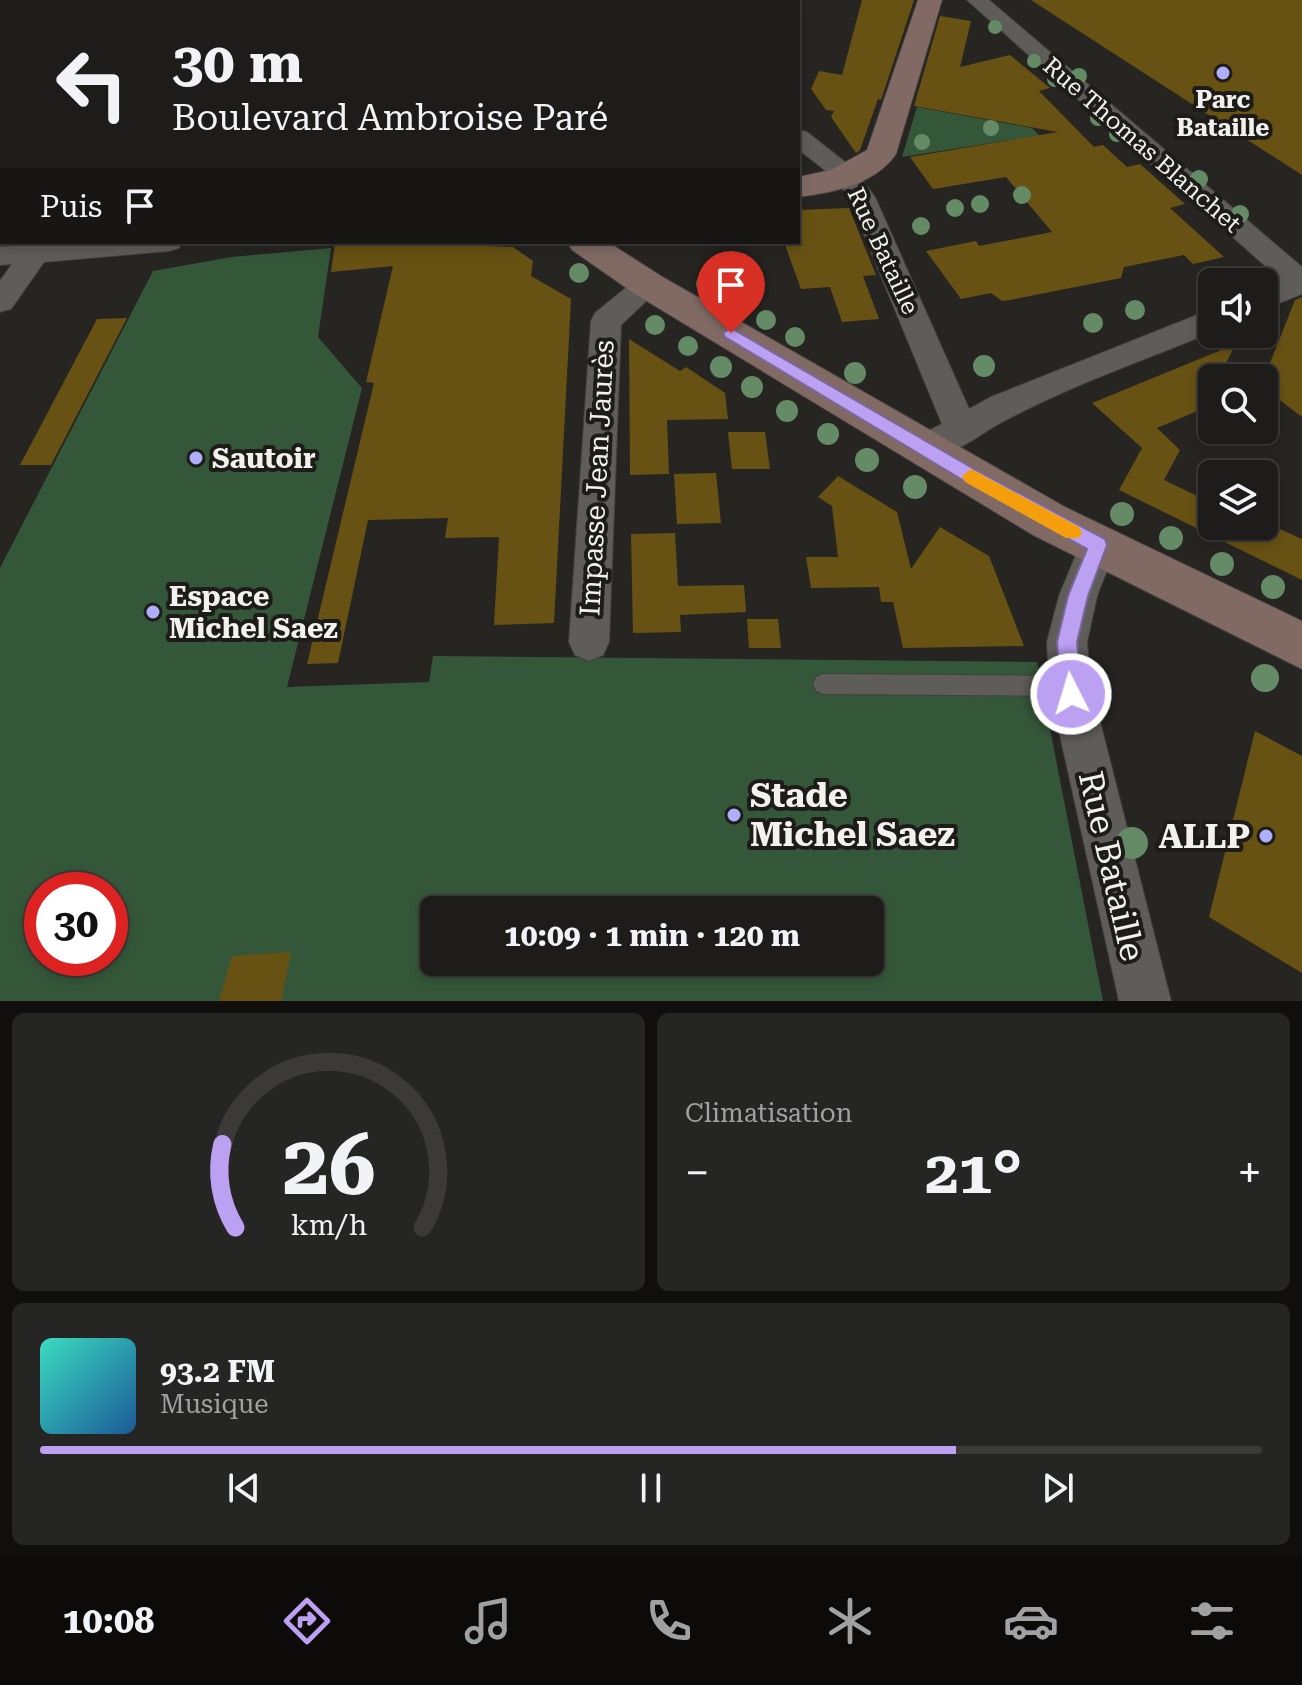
<!DOCTYPE html>
<html lang="fr">
<meta charset="utf-8">
<style>
:root{--surface:#1d1c1a;--page:#252523;--text:#f1f3f6;--muted:#a0a1a2;--line:#3b3a39;--accent:#bca0f2}
body{margin:0;font-family:"Roboto Serif",serif;background:var(--page);color:var(--text);height:100vh;display:flex;flex-direction:column;font-size:30px;white-space:nowrap}
*{box-sizing:border-box;margin:0}
p{font-size:26px;color:var(--muted)}
.icon{flex:none;width:44px;height:44px;fill:none;stroke:currentColor;stroke-width:2;stroke-linecap:round;stroke-linejoin:round}
.map{position:relative;height:1001px;overflow:hidden}
.drawer{display:flex;flex-direction:column;gap:12px;padding:12px;background:#100f0e;flex:1}
.drawer>*{flex:none}
.top-card{position:absolute;left:0px;top:0px;width:800px;height:244px;box-shadow:0 4px 12px #0003,0 0 0 2px var(--line);background:#1d1c1a;color:var(--text);overflow:hidden}
.tools{position:absolute;left:1198px;top:268px;display:grid;gap:16px}
.tools a{display:grid;place-items:center;width:80px;height:80px;border-radius:12px;background:var(--surface);box-shadow:0 4px 12px #0003,0 0 0 2px var(--line);font-size:40px}
.speed{position:absolute;left:24px;top:872px;display:flex;gap:16px;font-size:40px;font-weight:700;text-align:center}
.speed>*{display:grid;place-content:center;width:104px;height:104px;border-radius:50%;background:var(--surface);box-shadow:0 4px 12px #0003,0 0 0 2px var(--line);line-height:1}
.speed .limit{border:12px solid #d22;background:#fff;color:#111}
.pin{position:absolute;display:grid;place-items:center;width:68px;height:68px;color:#fff;margin:-82px -34px;border-radius:50% 50% 50% 0;rotate:-45deg;box-shadow:0 0 8px #0007}
.pin .icon{rotate:45deg}
.me{position:absolute;width:88px;margin:-44px;rotate:355deg;stroke-linejoin:round;filter:drop-shadow(0 0 6px #0008)}
.turn{display:flex;align-items:center;gap:28px;height:168px;padding:0 40px;font-size:36px}
.turn .icon{width:104px;height:104px;stroke-width:2.5}
.turn b{display:block;font-size:56px;line-height:68px}
.then{display:flex;align-items:center;height:76px;padding:0 40px;background:#0003;gap:16px;font-size:30px}
.big{font-size:60px;font-weight:700;line-height:1.1}
.drawer .widget{flex:1;display:flex;flex-direction:column;justify-content:center;gap:12px;min-width:0;padding:0 28px;border-radius:12px;background:var(--page)}
.drawer .dial{align-items:center;gap:0}
.dial svg{height:208px;overflow:visible;fill:none;stroke:var(--line);stroke-width:7;stroke-linecap:round;text-anchor:middle}
.dial text{fill:var(--text);stroke:none}
.song{display:flex;align-items:center;gap:24px}
.cover{width:96px;height:96px;border-radius:12px;background:linear-gradient(135deg,hsl(170 70% 55%),hsl(210 70% 35%))}
.played{height:8px;border-radius:4px;background:linear-gradient(90deg,var(--accent) 75%,var(--line) 75%)}
.keys{display:flex;justify-content:space-around;direction:ltr}
.heat{display:flex;justify-content:space-between;align-items:center;font-size:44px;direction:ltr}
.drawer .tiles{flex:1;display:grid;gap:12px;grid-template-columns:1fr 1fr}
.widget:last-child{grid-column:span 2}
.trip{position:absolute;left:420px;top:896px;width:464px;height:80px;border-radius:12px;background:var(--surface);box-shadow:0 4px 12px #0003,0 0 0 2px var(--line);font-weight:700;line-height:80px;text-align:center}
.dock{display:flex;height:128px;justify-content:space-around;align-items:center;background:#0c0b0a;color:var(--muted)}
.dock .icon{width:56px;height:56px}
.dock .active{color:var(--accent)}
.dock b{font-size:36px;color:var(--text)}
.map>svg:first-child{display:block}
</style>
<div class="map">
<svg width="1302" height="1001" viewBox="0 0 1302 1001">
<rect width="100%" height="100%" fill="#272522"/>
<!-- green -->
<g fill="#355739" fill-rule="evenodd">
<path d="M917,107L1032,128L1042,138H1023L902,157Z"/>
<path d="M331,248L318,337L362,388L287,687L429,682L433,656L1037,662L1103,1001H0V568L153,271L232,257ZM42,890H110V958H42ZM434,910H870V962H434Z"/>
</g>
<!-- building -->
<g fill="#675213">
<path d="M862,0H914L881,100L878,99L860,150L856,153L831,117L834,111L826,110L811,89L819,71L842,75Z"/>
<path d="M1031,0H1302V175Z"/>
<path d="M940,16L971,21L960,67L1010,55L1050,88L1039,91L1094,147L1103,145L1127,167L1140,164L1185,204L1170,208L1224,257L1193,264L1184,255L1124,267L1121,278L1010,300L1002,301L991,293L961,299L926,251L976,241L979,246L1052,232L1006,177L933,189L910,157L1058,132L914,106Z"/>
<path d="M849,208L876,275L863,276L879,319L842,322L830,287L801,289L784,242H798V210Z"/>
<path d="M360,242H488V246L513,247L533,261L531,276L571,299L554,623L494,625L499,537L445,538L448,518L368,520L338,663L307,664L374,383L366,382L393,266L331,272L335,244Z"/>
<path d="M1302,297V417L1264,388V378L1295,300Z"/>
<path d="M127,318L51,465H20L97,319Z"/>
<path d="M629,339L680,371L686,367L725,393L728,419L667,420L669,474L630,475Z"/>
<path d="M1236,344L1218,378H1212V390L1202,409L1157,428L1180,450L1164,480L1212,503V526H1273L1302,539V580L1119,490L1142,448L1092,403Z"/>
<path d="M728,432H765L770,469H732Z"/>
<path d="M716,473L721,523L677,524L674,474Z"/>
<path d="M838,476L897,512L911,569L940,527L989,556L1024,646L903,648L893,602H881L879,587L811,588L806,557H838L832,506L818,497Z"/>
<path d="M675,533L678,586L744,585L746,612L680,615L681,632L633,633L631,534Z"/>
<path d="M747,619H778L781,648H749Z"/>
<path d="M1255,731L1302,756V973L1209,917Z"/>
<path d="M291,952L281,1001H219L232,956Z"/>
</g>
<g fill="none" stroke-linecap="round" stroke-linejoin="round">
<!-- lane casing -->
<g stroke="#41403d" stroke-width="2">
<path id="lane" d="M823,674L1070,676L1077,679L1080,686L1077,693L1070,696L823,694L816,691L813,684L816,677Z"/>
</g>
<!-- street casing -->
<g stroke="#41403d" stroke-width="2">
<g id="street">
<path d="M647,0H668L669,2H648Z"/>
<path d="M967,0H989L1302,267V294L1264,309V287L1281,280Z"/>
<path d="M798,130L807,132L854,169L875,197L969,409L991,397L1212,309V332C1140,362 1063,388 995,426C975,438 952,458 928,451L923,441L928,431L942,424L849,198L836,179L798,149Z"/>
<path d="M57,242H183L179,248L169,251L44,262L11,309L0,312V281L12,264L0,265V247Z"/>
<path d="M648,275L658,278L663,285L621,325L609,642L603,655L589,661L575,655L569,642L591,321L595,313L638,278Z"/>
<path d="M1098,529L1111,533L1117,545L1097,596L1087,642L1091,686L1171,1001H1119L1049,686L1047,642L1059,596L1085,533Z"/>
</g>
</g>
<!-- secondary casing -->
<g stroke="#41403d" stroke-width="2">
<g id="secondary">
<path d="M293,0H318L320,2H294Z"/>
<path d="M918,0H942L896,154C876,184 832,193 798,197V177L831,170L867,150Z"/>
<path d="M567,242H608L661,276L1065,507L1302,621V669L1033,535L635,294L572,250Z"/>
</g>
</g>
<!-- lane -->
<use href="#lane" fill="#5f5d59" fill-rule="evenodd"/>
<!-- street -->
<use href="#street" fill="#5f5d59" fill-rule="evenodd"/>
<!-- secondary -->
<use href="#secondary" fill="#816a64" fill-rule="evenodd"/>
</g>
<!-- trees -->
<g fill="#658a66">
<circle cx="995" cy="27" r="7"/>
<circle cx="1034" cy="61" r="7"/>
<circle cx="1079" cy="76" r="8"/>
<circle cx="1055" cy="79" r="8"/>
<circle cx="1098" cy="118" r="8"/>
<circle cx="991" cy="128" r="8"/>
<circle cx="1117" cy="134" r="8"/>
<circle cx="922" cy="142" r="8"/>
<circle cx="1199" cy="179" r="9"/>
<circle cx="1022" cy="195" r="9"/>
<circle cx="980" cy="204" r="9"/>
<circle cx="955" cy="208" r="9"/>
<circle cx="1240" cy="214" r="9"/>
<circle cx="921" cy="226" r="9"/>
<circle cx="579" cy="273" r="10"/>
<circle cx="706" cy="284" r="10"/>
<circle cx="738" cy="304" r="10"/>
<circle cx="1135" cy="310" r="10"/>
<circle cx="766" cy="320" r="10"/>
<circle cx="1093" cy="323" r="10"/>
<circle cx="655" cy="325" r="10"/>
<circle cx="795" cy="337" r="10"/>
<circle cx="688" cy="346" r="10"/>
<circle cx="984" cy="366" r="11"/>
<circle cx="721" cy="367" r="11"/>
<circle cx="855" cy="373" r="11"/>
<circle cx="752" cy="387" r="11"/>
<circle cx="787" cy="411" r="11"/>
<circle cx="828" cy="434" r="11"/>
<circle cx="867" cy="460" r="12"/>
<circle cx="915" cy="487" r="12"/>
<circle cx="1122" cy="514" r="12"/>
<circle cx="1171" cy="538" r="12"/>
<circle cx="1222" cy="564" r="12"/>
<circle cx="1273" cy="587" r="12"/>
<circle cx="1265" cy="678" r="14"/>
<circle cx="1132" cy="843" r="16"/>
</g>
<!-- route -->
<path fill="#bca0f2" stroke="#7a689d" stroke-width="2" d="M731,328L974,469L1105,539L1107,545L1088,596L1077,642L1082,694L1079,701L1071,704L1064,701L1061,694L1057,642L1068,596L1087,549L961,479L725,337L723,333Z"/>
<!-- slow -->
<path fill="#f59e0b" d="M971,469L1079,527L1082,532L1079,538H1066L965,482L962,476Z"/>
<!-- markers -->
<g fill="#aeaefa" stroke="#1d1c18" stroke-width="3">
<circle cx="1223" cy="73" r="8"/>
<circle cx="196" cy="458" r="8"/>
<circle cx="153" cy="612" r="8"/>
<circle cx="734" cy="815" r="8"/>
<circle cx="1266" cy="836" r="8"/>
</g>
<g text-anchor="middle" dominant-baseline="central" stroke-width="8" stroke-linejoin="round" paint-order="stroke">
<!-- far-poi labels -->
<g font-size="24" font-weight="bold" fill="#f2f1ee" stroke="#1d1c18">
<text x="1223" y="100">Parc<tspan x="1223" dy="28">Bataille</tspan></text>
</g>
<!-- far-street labels -->
<g font-size="24" fill="#f2f1ee" stroke="#1d1c18">
<text transform="translate(1142 145) rotate(41)">Rue Thomas Blanchet</text>
<text transform="translate(883 251) rotate(65)">Rue Bataille</text>
</g>
<!-- poi labels -->
<g font-size="28" font-weight="bold" fill="#f2f1ee" stroke="#1d1c18" text-anchor="start">
<text x="212" y="458">Sautoir</text>
<text x="169" y="596">Espace<tspan x="169" dy="32">Michel Saez</tspan></text>
</g>
<!-- street labels -->
<g font-size="28" fill="#f2f1ee" stroke="#1d1c18">
<text transform="translate(597 478) rotate(-87)">Impasse Jean Jaurès</text>
</g>
<!-- near-poi labels -->
<g font-size="34" font-weight="bold" fill="#f2f1ee" stroke="#1d1c18" text-anchor="start">
<text x="750" y="795">Stade<tspan x="750" dy="39">Michel Saez</tspan></text>
<text x="1250" y="836" text-anchor="end">ALLP</text>
</g>
<!-- near-street labels -->
<g font-size="34" fill="#f2f1ee" stroke="#1d1c18">
<text transform="translate(1112 866) rotate(77)">Rue Bataille</text>
</g>
</g>
</svg>
<div class="tools">
<a><svg class="icon" aria-label="sound" viewBox="0 0 24 24"><path d="M4 9h4l5-4v14l-5-4H4zM17 9q2 3 0 6"/></svg></a>
<a><svg class="icon" aria-label="search" viewBox="0 0 24 24"><circle cx="10" cy="10" r="6"/><path d="M15 15l6 6"/></svg></a>
<a><svg class="icon" aria-label="layers" viewBox="0 0 24 24"><path d="M12 4l9 5-9 5-9-5zM3 14l9 5 9-5"/></svg></a>
</div>
<div class="speed"><div class="limit">30</div></div>
<div class="pin" style="left:731px;top:333px;background:#d93025"><svg class="icon" aria-label="arrive" viewBox="0 0 24 24"><path d="M6 21V4h12l-3 4 3 4H6"/></svg></div>
<svg class="me" style="left:1071px;top:694px" viewBox="-20 -20 40 40"><circle r="17" fill="#bca0f2" stroke="#fff" stroke-width="3"/><path d="M0-11L8 9 0 5-8 9z" fill="#fff"/></svg>
<div class="trip">10:09 · 1 min · 120 m</div>
<div class="top-card">
<div class="turn"><svg class="icon" aria-label="left" viewBox="0 0 24 24"><path d="M17 20v-9H6M10 6l-5 5 5 5"/></svg><div><b>30 m</b>Boulevard Ambroise Paré</div></div>
<div class="then">Puis<svg class="icon" aria-label="arrive" viewBox="0 0 24 24"><path d="M6 21V4h12l-3 4 3 4H6"/></svg></div>
</div>
</div>
<section class="drawer">
<div class="tiles">
<div class="widget dial"><svg viewBox="0 0 100 80">
<path d="M14 69A42 42 0 1 1 86 69"/>
<path d="M14 69A42 42 0 0 1 9 37" stroke="#bca0f2"/>
<text x="50" y="56" font-size="32" font-weight="700">26</text>
<text x="50" y="72" font-size="11">km/h</text>
</svg></div>
<div class="widget"><p>Climatisation</p>
<div class="heat"><a>−</a><b class="big">21°</b><a>+</a></div>
</div>
<div class="widget">
<div class="song"><i class="cover"></i><div><b>93.2 FM</b><p>Musique</p></div></div>
<div class="played"></div>
<div class="keys"><svg class="icon" aria-label="previous" viewBox="0 0 24 24"><path d="M18 5L8 12l10 7zM5 5v14"/></svg><svg class="icon" aria-label="pause" viewBox="0 0 24 24"><path d="M8 5v14M16 5v14"/></svg><svg class="icon" aria-label="next" viewBox="0 0 24 24"><path d="M6 5l10 7-10 7zM19 5v14"/></svg></div>
</div>
</div>
</section>
<nav class="dock">
<b>10:08</b>
<svg class="icon active" aria-label="directions" viewBox="0 0 24 24"><path d="M12 3l9 9-9 9-9-9zM9 14v-3h6M13 9l2 2-2 2"/></svg>
<svg class="icon" aria-label="music" viewBox="0 0 24 24"><path d="M9 18V5l10-2v13"/><circle cx="6" cy="18" r="3"/><circle cx="16" cy="16" r="3"/></svg>
<svg class="icon" aria-label="phone" viewBox="0 0 24 24"><path d="M5 4h4l2 5-3 2q2 4 5 5l2-3 5 2v4C11 20 4 13 5 4z"/></svg>
<svg class="icon" aria-label="climate" viewBox="0 0 24 24"><path d="M12 3v18M4 7l16 10M4 17L20 7"/></svg>
<svg class="icon" aria-label="car" viewBox="0 0 24 24"><path d="M5 17H2v-5l4-1 3-4h7l3 4 3 1v5h-3M9 17h6M6 11h13"/><circle cx="7" cy="17" r="2"/><circle cx="17" cy="17" r="2"/></svg>
<svg class="icon" aria-label="filters" viewBox="0 0 24 24"><path d="M4 7h16M4 17h16"/><circle cx="9" cy="7" r="2"/><circle cx="15" cy="17" r="2"/></svg>
</nav>
